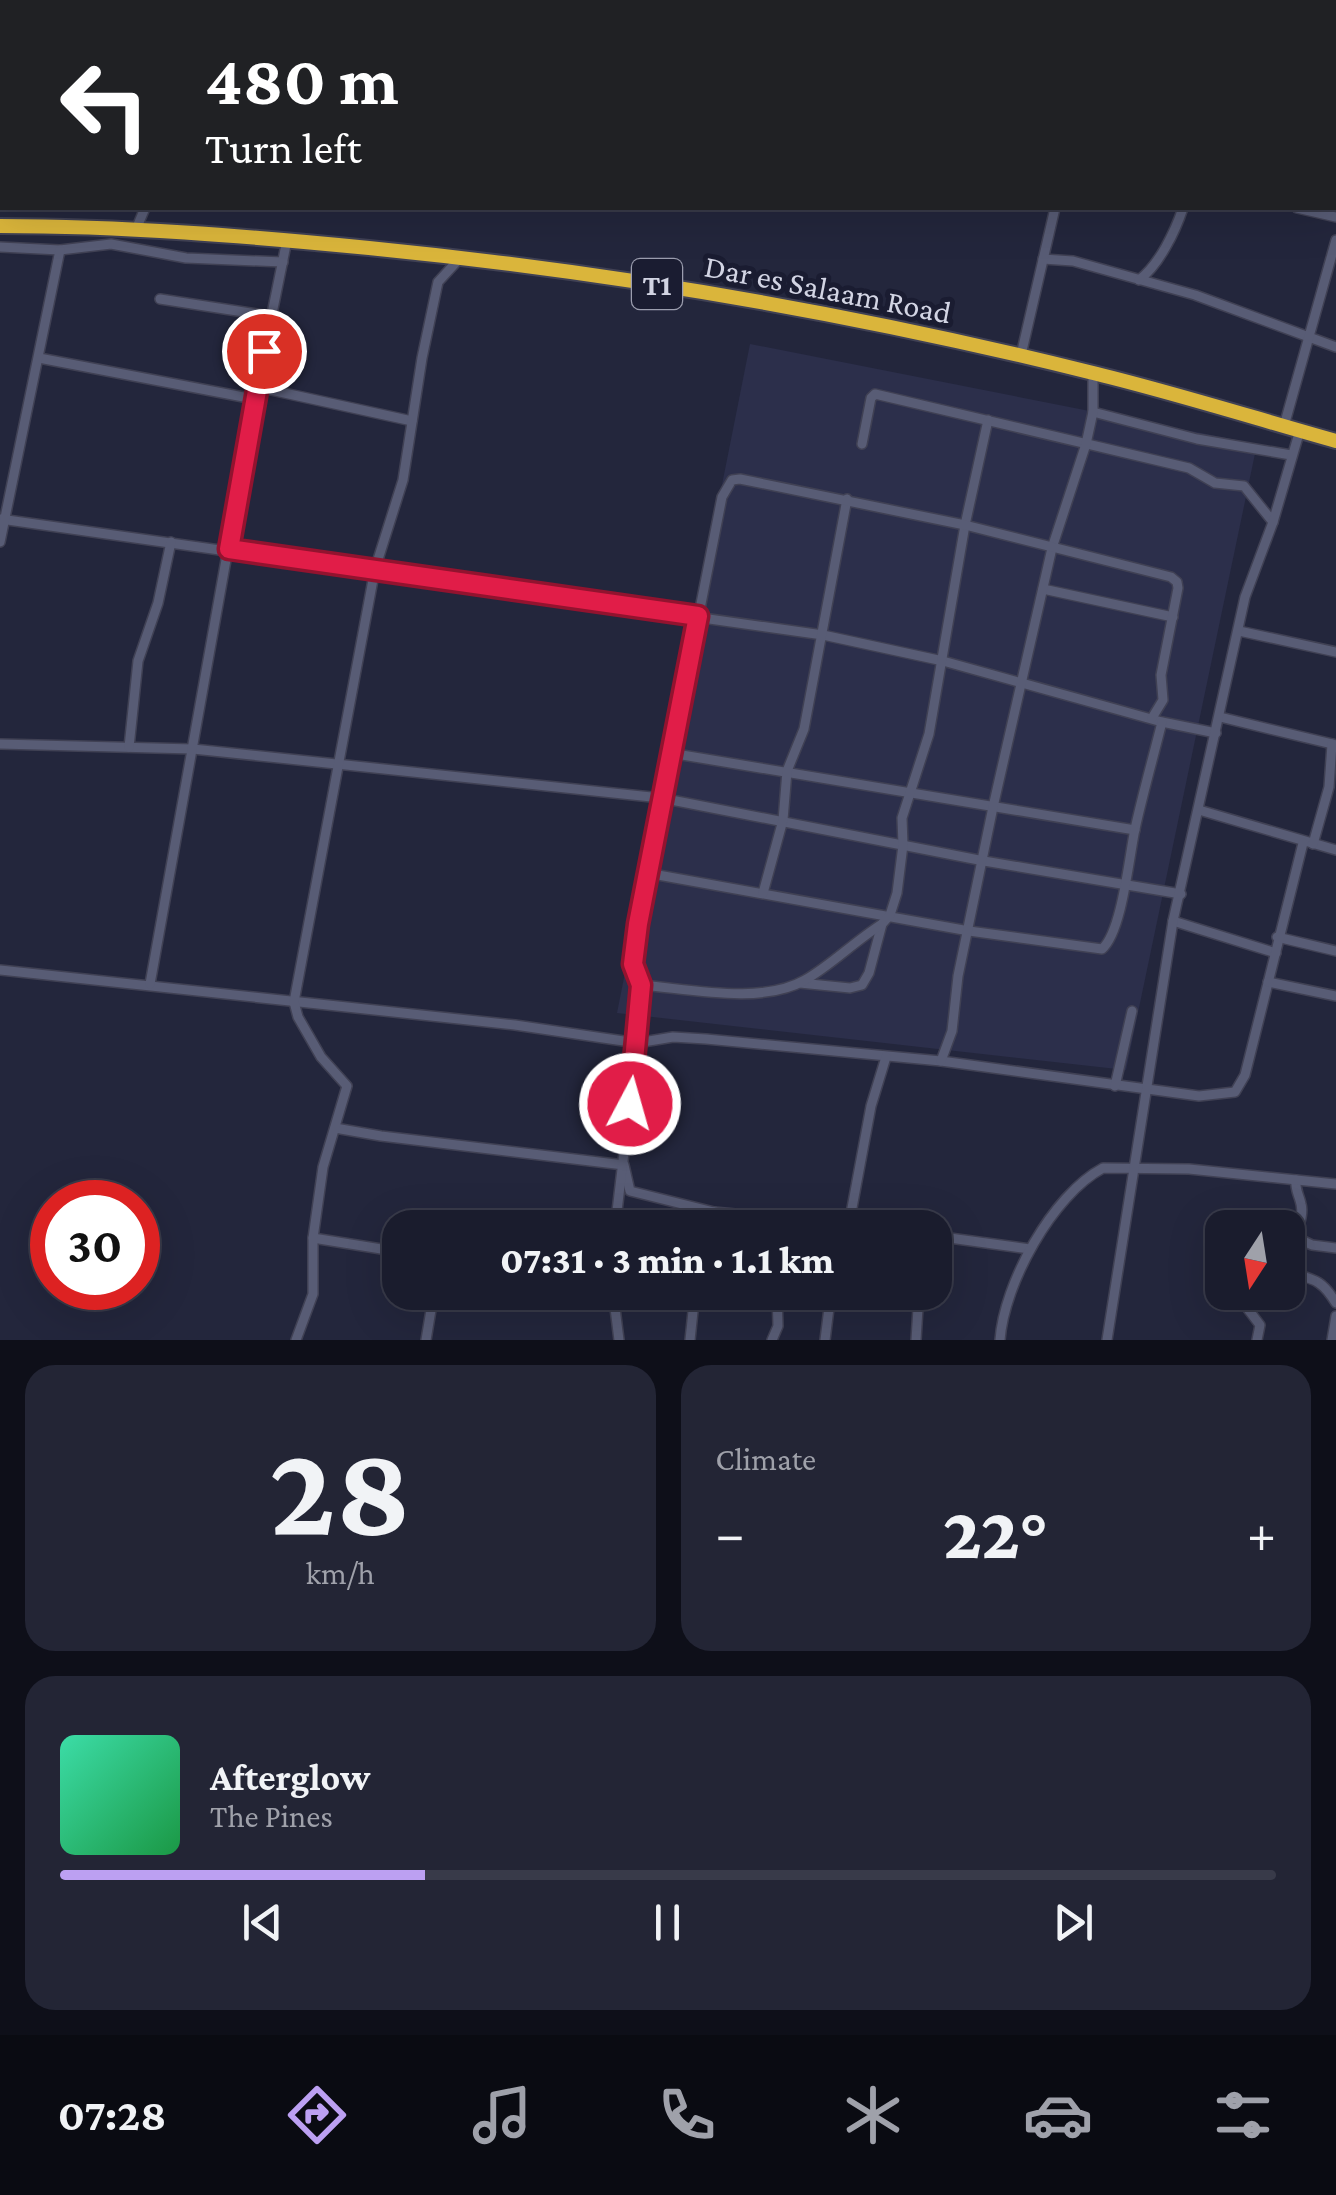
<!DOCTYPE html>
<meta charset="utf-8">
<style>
:root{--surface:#1a1c2d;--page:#232535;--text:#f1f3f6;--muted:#9fa1aa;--line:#383a49;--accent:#bca0f2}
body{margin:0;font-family:"Crimson Pro",serif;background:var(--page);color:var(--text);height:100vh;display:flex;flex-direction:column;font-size:38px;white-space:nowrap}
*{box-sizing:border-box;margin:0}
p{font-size:32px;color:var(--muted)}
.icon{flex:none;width:55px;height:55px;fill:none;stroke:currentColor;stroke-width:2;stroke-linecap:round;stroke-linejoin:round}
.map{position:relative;height:1340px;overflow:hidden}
.details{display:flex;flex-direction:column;gap:25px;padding:25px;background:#0e0f19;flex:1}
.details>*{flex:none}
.top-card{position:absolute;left:0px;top:0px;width:1338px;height:210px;box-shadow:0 10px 40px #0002,0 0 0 2px var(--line);background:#202124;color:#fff;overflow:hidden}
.needle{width:65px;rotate:192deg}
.controls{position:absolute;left:1205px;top:1210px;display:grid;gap:20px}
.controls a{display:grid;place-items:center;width:100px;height:100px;border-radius:20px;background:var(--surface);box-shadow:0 10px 40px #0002,0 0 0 2px var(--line);font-size:50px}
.speed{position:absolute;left:30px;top:1180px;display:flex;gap:20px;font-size:50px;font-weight:700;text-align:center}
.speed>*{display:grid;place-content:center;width:130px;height:130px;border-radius:50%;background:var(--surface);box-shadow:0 10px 40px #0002,0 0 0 2px var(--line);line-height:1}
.speed .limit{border:15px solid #d22;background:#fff;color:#111}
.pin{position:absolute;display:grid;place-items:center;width:85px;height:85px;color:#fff;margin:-42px;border:5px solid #fff;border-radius:50%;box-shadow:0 2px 10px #0007}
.me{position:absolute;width:110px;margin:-55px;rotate:6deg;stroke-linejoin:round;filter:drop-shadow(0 0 8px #0008)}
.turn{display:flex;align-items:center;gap:35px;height:210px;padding:0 40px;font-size:45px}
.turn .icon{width:130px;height:130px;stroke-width:2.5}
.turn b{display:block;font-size:70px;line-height:85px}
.big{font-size:75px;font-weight:800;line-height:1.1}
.details .widget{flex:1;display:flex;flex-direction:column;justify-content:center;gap:15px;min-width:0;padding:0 35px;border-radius:30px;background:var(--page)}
.details .dial{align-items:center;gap:0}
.dial b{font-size:130px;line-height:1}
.song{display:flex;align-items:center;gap:30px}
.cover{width:120px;height:120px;border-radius:15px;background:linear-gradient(135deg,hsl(160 70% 55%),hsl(140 70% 35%))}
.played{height:10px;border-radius:5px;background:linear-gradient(90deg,var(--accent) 30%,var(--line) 30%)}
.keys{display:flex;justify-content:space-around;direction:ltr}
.heat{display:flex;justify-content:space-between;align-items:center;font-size:55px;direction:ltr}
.details .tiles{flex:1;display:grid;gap:25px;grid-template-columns:1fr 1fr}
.widget:last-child{grid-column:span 2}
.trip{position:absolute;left:382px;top:1210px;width:570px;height:100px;border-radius:30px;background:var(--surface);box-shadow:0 10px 40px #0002,0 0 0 2px var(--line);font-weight:800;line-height:100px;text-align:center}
.tab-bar{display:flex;height:160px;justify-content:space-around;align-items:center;background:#0a0b12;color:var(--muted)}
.tab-bar .icon{width:70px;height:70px}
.tab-bar .selected{color:var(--accent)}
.tab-bar b{font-size:45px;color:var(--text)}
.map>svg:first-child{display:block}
</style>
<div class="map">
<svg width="1336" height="1340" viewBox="0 0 1336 1340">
<rect width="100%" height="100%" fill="#23263c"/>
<!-- built -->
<g fill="#2c2f4b">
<path d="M0,0H163L2,2V82Z"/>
<path d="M750,344L1257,444L1126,1070L617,1013Z"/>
</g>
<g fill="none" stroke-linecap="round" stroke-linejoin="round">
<!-- stream -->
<g stroke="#00879c" stroke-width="2.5">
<path d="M445,2L446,0"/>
<path d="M579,2L580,0"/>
</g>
<!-- minor casing -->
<g stroke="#404154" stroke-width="12">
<g id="minor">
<path d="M1097,0L1107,2"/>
<path d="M179,2V0"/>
<path d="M293,2V0"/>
<path d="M1231,2V0"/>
<path d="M1335,48L1336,49"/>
<path d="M1335,166H1336"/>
<path d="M1297,208L1336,217"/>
<path d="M137,227L145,208"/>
<path d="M0,247L60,250L111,244L186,258L283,262"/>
<path d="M1043,259L1073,261L1195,295L1336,347"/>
<path d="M1139,280C1159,265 1175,232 1183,208"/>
<path d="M160,299L270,316"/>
<path d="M1021,355L1055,208"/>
<path d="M39,358L254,399"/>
<path d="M257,387L412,421"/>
<path d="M1093,412L1197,439L1291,455"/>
<path d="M1284,426L1336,240"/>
<path d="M862,444L871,398L875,394L1189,468L1215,483L1244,486L1273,522"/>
<path d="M0,519L823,635L943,661L1162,722L1216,733"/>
<path d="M0,542L60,250"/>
<path d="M1043,589L1173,617"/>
<path d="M1239,631L1336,652"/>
<path d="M1220,717L1336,745"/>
<path d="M0,744L193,749L661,798L984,861L1181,894"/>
<path d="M129,747L138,661L158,603L171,542"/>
<path d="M670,753L1135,830"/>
<path d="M1199,810L1336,850"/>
<path d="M1313,844L1329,787L1332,744"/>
<path d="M647,873L969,931L1102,949C1122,932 1129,857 1135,829C1143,793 1153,758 1162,722"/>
<path d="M763,893L783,820L787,771L804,729L847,499"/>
<path d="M1173,921L1276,953"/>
<path d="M1277,937L1336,951"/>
<path d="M0,970L515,1025L637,1043L673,1037L706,1039L941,1061L1199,1096L1235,1092L1245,1075L1303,843"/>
<path d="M1268,982L1336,996"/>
<path d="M800,983L850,988L862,985L869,973L882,924L890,915L897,893L903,845L902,818L929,734L965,525L988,420"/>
<path d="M150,984L257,387L287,240"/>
<path d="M641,985C690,989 761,1005 805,980C830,966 855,941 882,924"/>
<path d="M941,1061L952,1031L958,976L993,807L1052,548L1086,444L1093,412V373"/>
<path d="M1115,1086L1132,1011"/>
<path d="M335,1128L381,1136L624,1165L630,1191L714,1212L879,1228"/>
<path d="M849,1224L871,1106L886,1057"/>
<path d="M615,1228L637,1043L641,985L633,963L638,924L722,497L732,480L740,479L965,525L1171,577L1177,582L1178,588L1161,675L1163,700L1152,718"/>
<path d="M707,1228L714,1212"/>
<path d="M935,1236L1030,1249"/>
<path d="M1295,1237L1312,1245L1336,1248"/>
<path d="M313,1238L400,1252"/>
<path d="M1288,1242L1295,1237C1298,1227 1304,1215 1301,1204C1299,1194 1295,1191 1296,1180"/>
<path d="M1294,1274C1316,1279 1324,1283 1336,1303"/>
<path d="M613,1292L619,1340"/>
<path d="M1235,1292L1260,1325L1257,1340"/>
<path d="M296,1340L313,1294V1238L323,1167L347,1086L321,1057L298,1017L294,1002L375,569L403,480L422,358L438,282L461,257"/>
<path d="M426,1340L434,1292"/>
<path d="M690,1340L695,1292"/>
<path d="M772,1340L778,1326L777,1292"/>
<path d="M825,1340L831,1292"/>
<path d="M916,1340L919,1292"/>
<path d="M1000,1340C1004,1284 1052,1195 1103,1168L1189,1169L1336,1184"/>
<path d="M1107,1340L1173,921L1245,597L1273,522L1300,430"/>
<path d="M1332,1340L1336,1316"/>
</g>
</g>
<!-- highway casing -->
<g stroke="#404154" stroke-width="18">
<path id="highway" d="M0,226C124,226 246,236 369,248C611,272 852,313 1089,372C1172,392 1254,418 1336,441"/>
</g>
<!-- minor -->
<use href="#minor" stroke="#585c75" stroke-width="9"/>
<!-- highway -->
<use href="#highway" stroke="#dab53b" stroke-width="14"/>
</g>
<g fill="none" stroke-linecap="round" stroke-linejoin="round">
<!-- route casing -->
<g stroke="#92132f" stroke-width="25">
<path id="route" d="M264,351L229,549L698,616L638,924L633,964L641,985L630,1104"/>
</g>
<!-- route -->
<use href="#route" stroke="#e11d48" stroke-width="18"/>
</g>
<g text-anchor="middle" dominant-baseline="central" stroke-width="10" stroke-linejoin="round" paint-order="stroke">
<!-- shield labels -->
<rect fill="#1a1c31" stroke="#9b9dae" stroke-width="2.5" x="632" y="259" width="50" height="50" rx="8"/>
<g font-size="30" font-weight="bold" fill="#d2d4e3">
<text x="657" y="284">T1</text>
</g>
<!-- street labels -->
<g font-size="32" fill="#d2d4e3" stroke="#1a1c31">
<text transform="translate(828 289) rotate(11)">Dar es Salaam Road</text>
</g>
</g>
</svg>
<div class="controls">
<a><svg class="needle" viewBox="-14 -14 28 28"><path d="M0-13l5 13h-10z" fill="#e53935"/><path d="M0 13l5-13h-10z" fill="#9fa1aa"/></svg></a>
</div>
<div class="speed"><div class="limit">30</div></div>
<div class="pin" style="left:264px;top:351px;background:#d93025"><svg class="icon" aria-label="arrive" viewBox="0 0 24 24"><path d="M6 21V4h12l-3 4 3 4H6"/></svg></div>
<svg class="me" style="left:630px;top:1104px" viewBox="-20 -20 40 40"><circle r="17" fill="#e11d48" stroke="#fff" stroke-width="3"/><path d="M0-11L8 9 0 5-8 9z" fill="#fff"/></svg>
<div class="trip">07:31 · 3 min · 1.1 km</div>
<div class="top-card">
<div class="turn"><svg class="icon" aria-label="left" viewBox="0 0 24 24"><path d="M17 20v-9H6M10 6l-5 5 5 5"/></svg><div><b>480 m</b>Turn left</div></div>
</div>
</div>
<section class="details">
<div class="tiles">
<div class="widget dial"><b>28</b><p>km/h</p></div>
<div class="widget"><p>Climate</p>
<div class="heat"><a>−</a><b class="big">22°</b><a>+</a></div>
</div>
<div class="widget">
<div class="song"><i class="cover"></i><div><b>Afterglow</b><p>The Pines</p></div></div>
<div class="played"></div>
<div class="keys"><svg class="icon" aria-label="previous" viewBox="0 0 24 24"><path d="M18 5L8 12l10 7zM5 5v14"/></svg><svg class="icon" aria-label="pause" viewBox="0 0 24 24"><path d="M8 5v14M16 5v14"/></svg><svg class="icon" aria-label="next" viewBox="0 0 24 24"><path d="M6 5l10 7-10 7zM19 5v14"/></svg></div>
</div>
</div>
</section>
<nav class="tab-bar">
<b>07:28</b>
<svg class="icon selected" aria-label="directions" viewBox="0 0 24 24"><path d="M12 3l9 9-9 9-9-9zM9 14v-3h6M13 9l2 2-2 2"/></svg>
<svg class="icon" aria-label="music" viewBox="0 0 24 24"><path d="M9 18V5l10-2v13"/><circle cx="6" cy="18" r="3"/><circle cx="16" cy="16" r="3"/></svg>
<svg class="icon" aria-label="phone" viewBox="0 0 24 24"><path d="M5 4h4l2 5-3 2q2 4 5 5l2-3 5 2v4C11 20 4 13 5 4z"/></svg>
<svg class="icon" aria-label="climate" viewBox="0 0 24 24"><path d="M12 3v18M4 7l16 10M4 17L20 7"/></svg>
<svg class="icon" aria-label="car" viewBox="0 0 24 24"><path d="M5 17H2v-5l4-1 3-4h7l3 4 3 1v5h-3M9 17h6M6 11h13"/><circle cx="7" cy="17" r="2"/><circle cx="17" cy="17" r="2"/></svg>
<svg class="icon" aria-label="filters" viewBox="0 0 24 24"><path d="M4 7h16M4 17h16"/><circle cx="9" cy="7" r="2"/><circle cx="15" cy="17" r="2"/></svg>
</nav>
